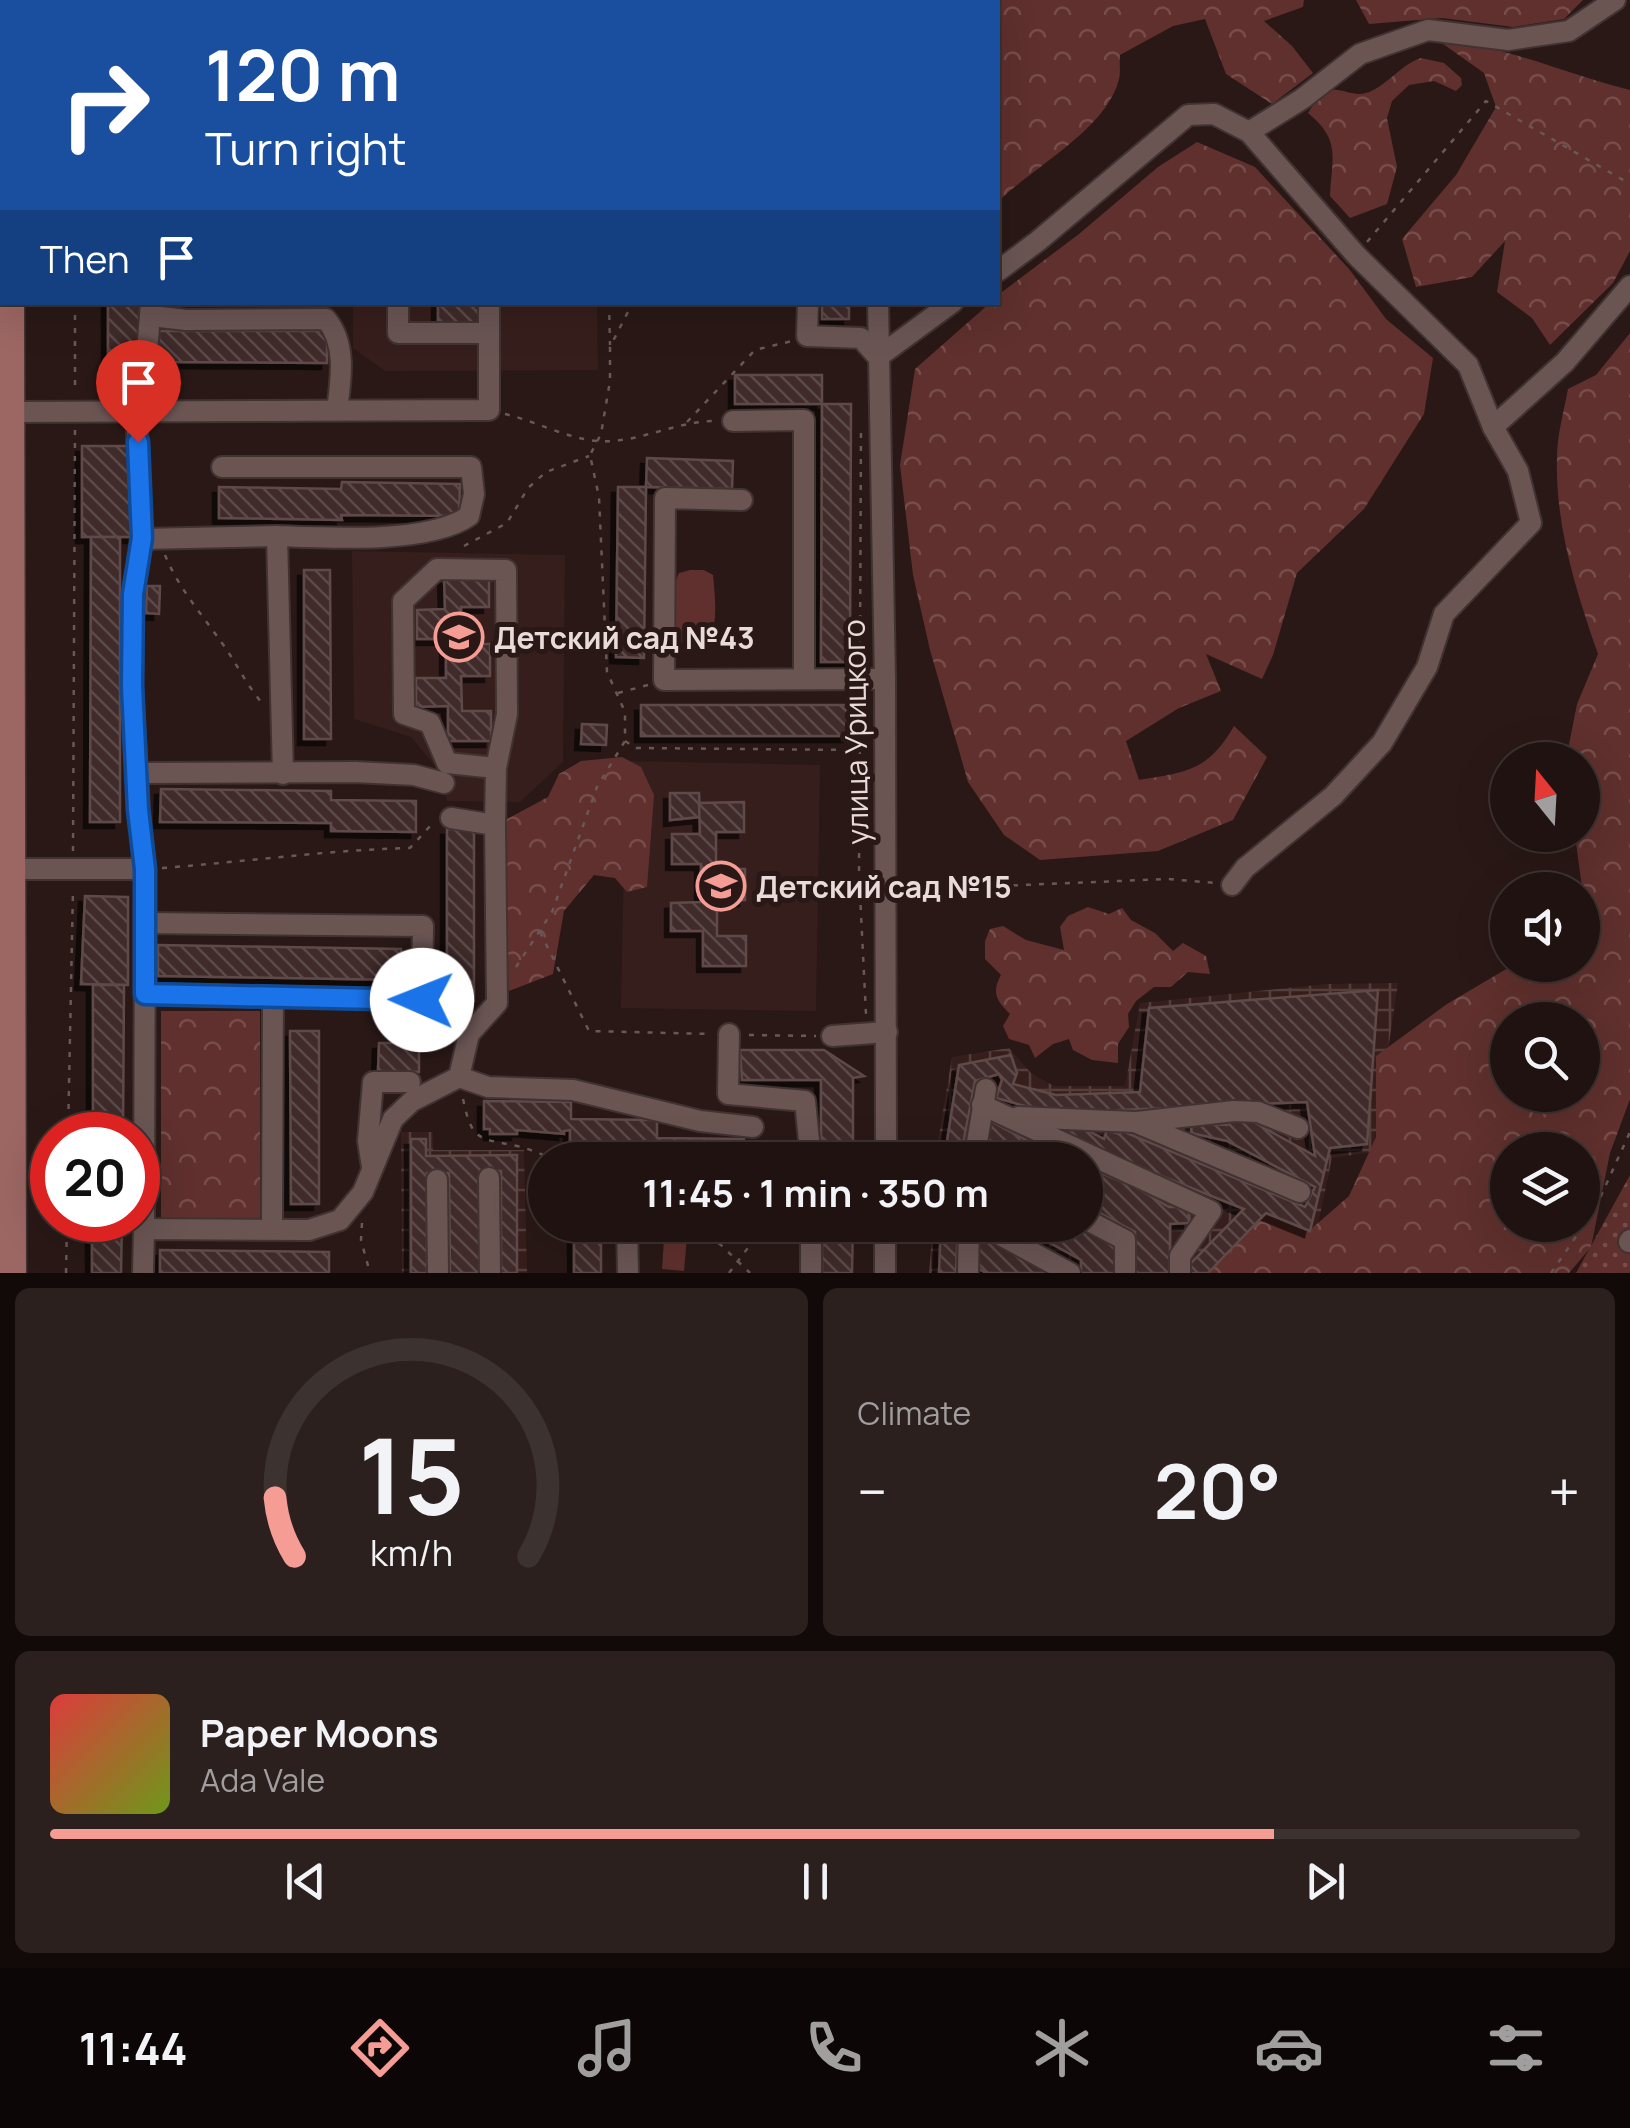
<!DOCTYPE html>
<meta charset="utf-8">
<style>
:root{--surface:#1f1210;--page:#2c201e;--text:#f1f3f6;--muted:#a19e9f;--line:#3c3230;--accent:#f59c95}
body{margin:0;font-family:Manrope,sans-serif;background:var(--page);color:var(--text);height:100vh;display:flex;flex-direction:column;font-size:38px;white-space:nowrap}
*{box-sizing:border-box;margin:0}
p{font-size:32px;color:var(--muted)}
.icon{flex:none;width:55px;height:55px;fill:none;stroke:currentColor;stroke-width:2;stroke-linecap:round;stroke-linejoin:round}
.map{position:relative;height:1273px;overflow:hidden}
.sheet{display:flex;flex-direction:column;gap:15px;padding:15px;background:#110a09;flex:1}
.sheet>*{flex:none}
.hud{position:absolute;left:0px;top:0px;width:1000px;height:305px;box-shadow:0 10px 40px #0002,0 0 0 2px var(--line);background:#1a4fa0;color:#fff;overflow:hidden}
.needle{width:65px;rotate:342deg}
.buttons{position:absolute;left:1490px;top:742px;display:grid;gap:20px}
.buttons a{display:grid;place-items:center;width:110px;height:110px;border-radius:50%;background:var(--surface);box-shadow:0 10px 40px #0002,0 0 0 2px var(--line);font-size:50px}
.speed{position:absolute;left:30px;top:1112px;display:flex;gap:20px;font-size:50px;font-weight:700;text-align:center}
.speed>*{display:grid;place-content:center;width:130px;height:130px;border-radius:50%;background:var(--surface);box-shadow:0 10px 40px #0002,0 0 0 2px var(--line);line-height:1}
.speed .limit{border:15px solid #d22;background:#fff;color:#111}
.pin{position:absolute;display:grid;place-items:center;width:85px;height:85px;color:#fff;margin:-102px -42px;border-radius:50% 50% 50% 0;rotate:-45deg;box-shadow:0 0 10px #0007}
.pin .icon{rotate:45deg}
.me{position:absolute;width:110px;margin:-55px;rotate:271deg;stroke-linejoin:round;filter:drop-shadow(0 0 8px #0008)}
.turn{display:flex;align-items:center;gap:35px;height:210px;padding:0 40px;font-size:45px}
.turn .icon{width:130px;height:130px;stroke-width:2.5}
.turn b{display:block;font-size:70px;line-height:85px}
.then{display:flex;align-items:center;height:95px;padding:0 40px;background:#0003;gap:20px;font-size:38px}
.big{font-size:75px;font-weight:700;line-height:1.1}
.sheet .card{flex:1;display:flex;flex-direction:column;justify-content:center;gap:15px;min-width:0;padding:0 35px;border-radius:15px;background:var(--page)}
.sheet .dial{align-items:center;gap:0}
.dial svg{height:260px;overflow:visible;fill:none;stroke:var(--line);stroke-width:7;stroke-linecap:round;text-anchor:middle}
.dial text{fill:var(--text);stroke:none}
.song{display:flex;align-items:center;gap:30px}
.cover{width:120px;height:120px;border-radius:15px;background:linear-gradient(135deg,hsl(0 70% 55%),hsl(80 70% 35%))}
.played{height:10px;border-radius:5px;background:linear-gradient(90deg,var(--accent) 80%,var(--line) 80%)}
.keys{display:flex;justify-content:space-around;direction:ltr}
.heat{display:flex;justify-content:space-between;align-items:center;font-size:55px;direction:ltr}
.sheet .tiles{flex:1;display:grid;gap:15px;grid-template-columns:1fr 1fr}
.card:last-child{grid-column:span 2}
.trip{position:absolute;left:528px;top:1142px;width:575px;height:100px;border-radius:50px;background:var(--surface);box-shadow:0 10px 40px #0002,0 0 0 2px var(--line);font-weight:700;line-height:100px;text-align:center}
.tabs{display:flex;height:160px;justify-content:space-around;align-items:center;background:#0c0706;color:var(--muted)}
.tabs .icon{width:70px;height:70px}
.tabs .active{color:var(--accent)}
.tabs b{font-size:45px;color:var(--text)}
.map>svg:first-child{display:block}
</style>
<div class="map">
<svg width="1630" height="1273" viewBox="0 0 1630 1273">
<defs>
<pattern id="industrial-grid" width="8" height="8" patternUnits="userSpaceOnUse" patternTransform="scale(2.5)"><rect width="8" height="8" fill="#361e1c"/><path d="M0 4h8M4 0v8" fill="none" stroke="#533e3c"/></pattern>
<pattern id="forest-crowns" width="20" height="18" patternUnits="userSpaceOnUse" patternTransform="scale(2.5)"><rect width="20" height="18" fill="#5f302d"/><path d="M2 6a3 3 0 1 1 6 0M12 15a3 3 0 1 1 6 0" fill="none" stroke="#764d4b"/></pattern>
<pattern id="garden-dots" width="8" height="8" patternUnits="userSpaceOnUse" patternTransform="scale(2.5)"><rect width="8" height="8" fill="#5f302d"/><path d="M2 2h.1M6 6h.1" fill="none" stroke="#764d4b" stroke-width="1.8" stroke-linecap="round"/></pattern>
<pattern id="building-back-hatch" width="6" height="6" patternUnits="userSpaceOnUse" patternTransform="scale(2.5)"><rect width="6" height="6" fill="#3f2c2b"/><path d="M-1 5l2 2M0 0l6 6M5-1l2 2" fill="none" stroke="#5b4a49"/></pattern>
<filter id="shadow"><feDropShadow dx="-6" dy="6" stdDeviation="0" flood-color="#0009"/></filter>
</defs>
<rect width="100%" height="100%" fill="#291816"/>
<!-- built -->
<g fill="#361e1c">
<path d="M365,0H632L365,2Z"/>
<path d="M353,303H597L598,370L385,371L353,348Z"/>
<path d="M352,551L565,555L563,762L520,802L447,801L444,783L436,767L411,737L354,719Z"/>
<path d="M626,761L820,765L816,1011L621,1008Z"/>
</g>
<!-- industrial -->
<g fill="url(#industrial-grid)">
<path d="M1398,983L1373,1152L1332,1158L1315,1239L1219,1273H929L933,1225H1085V1160H935L952,1057L1009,1048L1031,1073L1054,1086H1125L1140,1003L1327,984Z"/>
<path d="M401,1132H433V1150H524L527,1273H402Z"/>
</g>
<!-- grass -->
<g fill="#5f302d">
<path d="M690,570H704L713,575C715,598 719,626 707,646L682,648C670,632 670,591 679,573Z"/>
<path d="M665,1225H688L684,1271L662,1269Z"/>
</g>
<!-- forest -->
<g fill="url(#forest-crowns)" fill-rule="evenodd">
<path d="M917,0H1304L1303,7L1264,21L1292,46L1313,73L1272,104L1226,74L1205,19L1173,26L1120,55C1119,62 1121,72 1119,79C1107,129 1034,166 998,202V2Z"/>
<path d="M1356,0H1583L1564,19L1513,27L1442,18L1369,24Z"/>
<path d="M1439,41C1504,44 1567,75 1630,90V251L1613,283L1550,345L1532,318L1497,292L1505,241L1472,277L1416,287L1402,239L1456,175L1496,107L1484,73Z"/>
<path d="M1421,58L1444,63L1461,78L1462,85L1456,91L1434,81L1409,85L1392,101L1387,118L1397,167L1387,204L1350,218L1330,196C1332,157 1341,140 1308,113C1312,107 1317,98 1322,94C1335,84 1348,95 1361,94C1382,92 1399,65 1421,58Z"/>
<path d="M1197,142L1255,167L1349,269L1386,319L1433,358L1424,414L1364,509L1297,573L1273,655L1262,679L1206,654L1221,691L1179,708L1126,741L1139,780C1187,772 1208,771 1234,726L1267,757L1233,820L1158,851L1040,860L1004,835L968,782L930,650L913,575L900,465L915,369L990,303L998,302V295L1079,234L1158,167Z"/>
<path d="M1630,333V1099L1610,1153L1591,1247L1569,1273H1208L1266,1213L1310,1230L1349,1196L1376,1137V1056L1447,1004L1513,965H1582L1585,910L1575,835H1582V760H1566L1577,704L1598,654C1576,591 1555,525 1557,458C1557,435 1564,411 1568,389L1596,375ZM1508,1020H1582V1095H1508ZM1508,1150H1582V1225H1508Z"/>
<path d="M622,757L641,767L654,795L647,887L627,892L615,878L594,875L564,911L553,974L509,991L502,958L505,820L548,797L559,774L581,761Z"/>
<path d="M1088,907L1109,914L1122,908L1131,920L1155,933L1173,951L1183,943L1206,956L1210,974L1188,972L1171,987H1154L1136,1001L1128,1014L1129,1027L1118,1044V1063L1092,1060L1073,1050L1069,1039L1053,1044L1035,1058L1029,1045L1009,1039L1003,1026L1010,1014C997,1001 991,993 1001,975L985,959V941L990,929L1003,926L1026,940L1064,950L1060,927L1068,916Z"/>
<rect x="161" y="1011" width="99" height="207"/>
</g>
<!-- garden -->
<path fill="url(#garden-dots)" d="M1630,1175V1273H1576Z"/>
<!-- building -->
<g fill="url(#building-back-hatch)" stroke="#5f4a48" stroke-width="2.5" filter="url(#shadow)">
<path d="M108,302H140V355L108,356Z"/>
<path d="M438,302H480V326L438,327Z"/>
<rect x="822" y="302" width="27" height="17"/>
<path d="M159,331H327V363L159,362Z"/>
<rect x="735" y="375" width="87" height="29"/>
<path d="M822,404H851L850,662H821Z"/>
<rect x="82" y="446" width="51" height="91"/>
<path d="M647,458L733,461L732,489L646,487Z"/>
<path d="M342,482L460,484L459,516L341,515L342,520L219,518V487L341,489Z"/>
<path d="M618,487H646L644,658L616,657Z"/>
<path d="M91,537H120V822H90Z"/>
<path d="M304,570H330L331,739H304Z"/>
<path d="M489,577V607H461V644H490V676H461L462,711H491V741H448V706L416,707V678H446V639H417V610L445,609L444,578Z"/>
<path d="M147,586H160L159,614L146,613Z"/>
<rect x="641" y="705" width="209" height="31"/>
<path d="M582,724L607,725L606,745L581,744Z"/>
<path d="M161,789L331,791V800L416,801V832L331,831V823L160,822Z"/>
<path d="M670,793H699L700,817L670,820Z"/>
<path d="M744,802V832H716V869H745V900L717,901V936H746V966H703V931H671V903L701,902V864H672V834H700L699,803Z"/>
<rect x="447" y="829" width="27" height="172"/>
<path d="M85,896L128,897V985L81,984Z"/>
<path d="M158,945L401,949V980L158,976Z"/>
<path d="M93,985H124L123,1135H93Z"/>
<path d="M1378,990L1367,1144L1330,1148L1310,1231L1266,1213L1208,1273H1188V1266L1244,1209L1056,1134L1061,1124L1079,1126L1104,1139L1107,1130L1119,1134L1122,1131L1305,1207L1315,1187L1227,1141L1191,1133L1192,1123L1227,1125L1233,1116L1250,1120L1315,1156L1307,1102L1051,1113L996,1098L1002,1080L999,1074L975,1081L960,1160H944L959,1065L1011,1055L1017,1073L1013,1084L1056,1095L1140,1092L1149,1008Z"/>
<path d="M290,1031H319V1204H291Z"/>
<path d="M379,1043H419V1072L378,1071Z"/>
<path d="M740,1050H824L864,1076L853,1078V1160H821V1080H742Z"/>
<path d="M484,1101L571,1102V1119L657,1120V1138L744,1139V1160H656V1150L650,1151V1154H621V1150L575,1154V1149H570V1130L564,1131V1134L517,1130V1134H490V1129H484Z"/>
<path d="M990,1121L1064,1160H1000L981,1149Z"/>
<path d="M411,1139H426V1156L517,1155V1273H501V1171H480V1273H450L449,1173H427V1273H411Z"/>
<path d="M1087,1167L1137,1188L1169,1207H1188L1189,1223L1170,1224V1273H1135V1232L1085,1205Z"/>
<path d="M92,1220H122L121,1273H92Z"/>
<rect x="574" y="1225" width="27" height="48"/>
<path d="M822,1225H853L852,1273H822Z"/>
<path d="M941,1225H958L956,1273H939Z"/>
<path d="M1017,1225H1076L1115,1246V1273H1081V1260Z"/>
<path d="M981,1235L1054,1273H986L974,1266L979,1253L975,1249Z"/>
<path d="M160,1250L329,1252V1273H160Z"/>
</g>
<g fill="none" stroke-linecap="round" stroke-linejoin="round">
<!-- minor casing -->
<g stroke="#403332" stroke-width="24">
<g id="minor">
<path d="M149,2L150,0"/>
<path d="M174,2L175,0"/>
<path d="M275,2V0"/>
<path d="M791,2V0"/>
<path d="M881,2V0"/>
<path d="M1249,132L1302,99L1360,54L1428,30L1508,40L1569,31L1615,0"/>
<path d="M0,267H2"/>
<path d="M998,271L1038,241L1188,115L1214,114L1249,132L1356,255L1468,365L1493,427L1518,471L1531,523L1444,614L1427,667L1382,743L1333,796L1245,868L1232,885"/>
<path d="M398,302V333H489"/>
<path d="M808,302L807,336L861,338L878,357L953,302"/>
<path d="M878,302L885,679L886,1160"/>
<path d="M151,316L186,320L326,319C347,344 341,380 337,410"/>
<path d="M10,412L489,410V302"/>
<path d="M733,421L804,420V679"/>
<path d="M1493,427L1565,362L1630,286"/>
<path d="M222,467H471L474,494L469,516C429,544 327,538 277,536"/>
<path d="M742,500L665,498L664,680L885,679"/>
<path d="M142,539L277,536L283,774"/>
<path d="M137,773L355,772L414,775L444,783"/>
<path d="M495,825L496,768L447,763L430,723L404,714L403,601L437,569L506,570L507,714L496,768"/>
<path d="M11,869H145L144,1229"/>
<path d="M145,869L139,810L132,686L133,594L142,539L136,410L144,389L151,302"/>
<path d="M145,994L422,1000L423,926L145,923"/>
<path d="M729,1034L728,1094L805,1101L811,1160"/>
<path d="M832,1036L887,1032"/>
<path d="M459,1077L488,1087L573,1090L700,1121L753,1127"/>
<path d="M982,1105L1211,1211L1180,1256V1273"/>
<path d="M1018,1117L1135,1122L1300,1192"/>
<path d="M1137,1122L1234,1111L1258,1112L1298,1128"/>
<path d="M974,1160L986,1089"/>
<path d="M372,1167L368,1141L373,1082H410"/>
<path d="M489,1178L490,1273"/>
<path d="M437,1180L438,1273"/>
<path d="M1085,1219L1125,1240V1273"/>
<path d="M627,1225L628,1273"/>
<path d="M982,1225L1070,1273"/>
<path d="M272,1228L273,998"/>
<path d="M1629,1242L1630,1240"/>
<path d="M143,1273L144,1229L309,1230L340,1220L363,1192L393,1119L412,1101L459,1077L469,1034L497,1003L495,825L451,818"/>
<path d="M811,1273V1225"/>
<path d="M885,1273V1225"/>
<path d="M968,1273L969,1225"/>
</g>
</g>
<!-- major casing -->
<g stroke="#403332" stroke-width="31">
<g id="major">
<path d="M7,0V2"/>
<path d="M10,302L12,1273"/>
</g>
</g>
<!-- path -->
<g stroke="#685857" stroke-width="2.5" stroke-dasharray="5 8" stroke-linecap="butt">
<path d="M74,2V0"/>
<path d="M653,2L655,0"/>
<path d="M1367,242L1486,101L1630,184"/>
<path d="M75,302V391"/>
<path d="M609,302L610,345"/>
<path d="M505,414C535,421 566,438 597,441C638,444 675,421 715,421"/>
<path d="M687,422L755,350L792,341"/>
<path d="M464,546L507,523L528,488L546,472L589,456"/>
<path d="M165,555C178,587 202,615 222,643C237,664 244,681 262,703"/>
<path d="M860,659L861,427"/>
<path d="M618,693L648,685"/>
<path d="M860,697L859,874L866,1014"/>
<path d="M625,741L636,748L859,750"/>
<path d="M73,851L75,429"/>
<path d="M162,868C245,862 326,850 410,848L432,824"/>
<path d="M974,887L1168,879L1216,883"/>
<path d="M540,932L589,1031L711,1034"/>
<path d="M516,967L552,912L597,787L625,741V712L607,672L599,497L590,455L601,434L610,381V347L633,302"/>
<path d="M749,1035L816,1036"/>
<path d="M463,1099C472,1142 479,1138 517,1146C530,1149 543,1155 556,1160"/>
<path d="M68,1135L73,889"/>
<path d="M756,1147V1160"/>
<path d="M362,1223L361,1240L370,1273"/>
<path d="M700,1225L750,1273"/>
<path d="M66,1273L67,1220"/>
<path d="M729,1273L765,1225"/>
<path d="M1551,1273L1595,1209L1630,1132"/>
</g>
<!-- minor -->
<use href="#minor" stroke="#6a5553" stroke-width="20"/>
<!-- major -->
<use href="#major" stroke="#9c6663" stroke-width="28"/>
</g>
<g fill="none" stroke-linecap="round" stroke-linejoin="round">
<!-- route casing -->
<g stroke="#114b97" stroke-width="25">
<path id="route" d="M138,442L142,538L133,594L132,686L138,810L145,869V994L422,1000"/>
</g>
<!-- route -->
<use href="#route" stroke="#1a73e8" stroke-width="18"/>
</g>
<!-- icons -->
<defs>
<g id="school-ring" transform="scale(2.5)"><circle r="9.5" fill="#291816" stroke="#f59c95" stroke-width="1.5"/><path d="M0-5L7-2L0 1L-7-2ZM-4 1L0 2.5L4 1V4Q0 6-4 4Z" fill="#f59c95"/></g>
</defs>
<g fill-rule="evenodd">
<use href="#school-ring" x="459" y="637"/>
<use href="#school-ring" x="721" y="886"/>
</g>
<g text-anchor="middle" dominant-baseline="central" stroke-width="10" stroke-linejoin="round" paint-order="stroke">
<!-- poi labels -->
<g font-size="30" font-weight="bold" fill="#e8dbda" stroke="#291816" text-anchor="start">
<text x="494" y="637">Детский сад №43</text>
<text x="756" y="886">Детский сад №15</text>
</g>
<!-- street labels -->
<g font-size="30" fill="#e8dbda" stroke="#291816">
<text transform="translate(855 732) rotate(-91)">улица Урицкого</text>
</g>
</g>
</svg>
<div class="buttons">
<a><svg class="needle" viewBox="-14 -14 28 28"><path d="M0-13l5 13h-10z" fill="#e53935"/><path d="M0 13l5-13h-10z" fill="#a19e9f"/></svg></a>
<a><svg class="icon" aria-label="sound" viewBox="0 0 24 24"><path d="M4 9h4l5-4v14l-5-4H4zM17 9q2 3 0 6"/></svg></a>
<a><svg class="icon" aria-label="search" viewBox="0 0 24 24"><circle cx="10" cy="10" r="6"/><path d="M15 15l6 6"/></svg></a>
<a><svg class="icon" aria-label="layers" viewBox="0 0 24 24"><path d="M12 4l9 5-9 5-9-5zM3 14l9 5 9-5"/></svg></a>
</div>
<div class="speed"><div class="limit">20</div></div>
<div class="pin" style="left:138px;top:442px;background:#d93025"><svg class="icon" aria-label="arrive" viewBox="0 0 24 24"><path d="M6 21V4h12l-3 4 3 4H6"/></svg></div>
<svg class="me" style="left:422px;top:1000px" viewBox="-20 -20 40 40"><circle r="19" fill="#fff"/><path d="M0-13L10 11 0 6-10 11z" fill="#1a73e8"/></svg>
<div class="trip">11:45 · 1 min · 350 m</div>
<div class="hud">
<div class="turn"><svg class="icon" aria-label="right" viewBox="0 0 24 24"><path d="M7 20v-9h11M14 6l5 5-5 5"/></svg><div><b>120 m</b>Turn right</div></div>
<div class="then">Then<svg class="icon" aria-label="arrive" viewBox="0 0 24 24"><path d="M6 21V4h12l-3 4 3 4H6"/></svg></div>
</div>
</div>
<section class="sheet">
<div class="tiles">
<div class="card dial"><svg viewBox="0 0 100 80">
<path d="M14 69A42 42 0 1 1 86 69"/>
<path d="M14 69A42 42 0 0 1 8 51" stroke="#f59c95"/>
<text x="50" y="56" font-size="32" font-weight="700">15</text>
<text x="50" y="72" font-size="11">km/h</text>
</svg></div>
<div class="card"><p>Climate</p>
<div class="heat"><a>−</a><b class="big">20°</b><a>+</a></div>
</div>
<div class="card">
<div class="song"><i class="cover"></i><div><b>Paper Moons</b><p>Ada Vale</p></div></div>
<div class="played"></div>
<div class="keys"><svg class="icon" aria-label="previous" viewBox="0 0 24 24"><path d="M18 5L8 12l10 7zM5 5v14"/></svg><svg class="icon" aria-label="pause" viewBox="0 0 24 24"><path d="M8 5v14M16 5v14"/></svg><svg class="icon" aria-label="next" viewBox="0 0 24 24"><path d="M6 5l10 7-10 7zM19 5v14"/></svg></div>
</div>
</div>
</section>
<nav class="tabs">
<b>11:44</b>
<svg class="icon active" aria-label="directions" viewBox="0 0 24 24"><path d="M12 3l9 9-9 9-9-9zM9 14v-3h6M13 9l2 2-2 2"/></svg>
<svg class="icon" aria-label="music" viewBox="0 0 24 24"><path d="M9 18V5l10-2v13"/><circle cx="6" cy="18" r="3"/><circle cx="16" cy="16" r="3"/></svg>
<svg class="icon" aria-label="phone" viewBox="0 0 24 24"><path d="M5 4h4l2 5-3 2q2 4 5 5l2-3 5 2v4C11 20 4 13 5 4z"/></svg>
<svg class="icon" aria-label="climate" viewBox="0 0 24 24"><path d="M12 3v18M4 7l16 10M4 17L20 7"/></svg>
<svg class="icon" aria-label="car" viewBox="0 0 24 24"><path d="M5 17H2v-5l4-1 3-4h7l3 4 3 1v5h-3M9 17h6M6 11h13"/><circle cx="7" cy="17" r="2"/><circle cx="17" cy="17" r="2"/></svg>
<svg class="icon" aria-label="filters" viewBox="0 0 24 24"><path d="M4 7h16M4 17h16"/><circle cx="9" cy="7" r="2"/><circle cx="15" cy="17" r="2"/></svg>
</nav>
